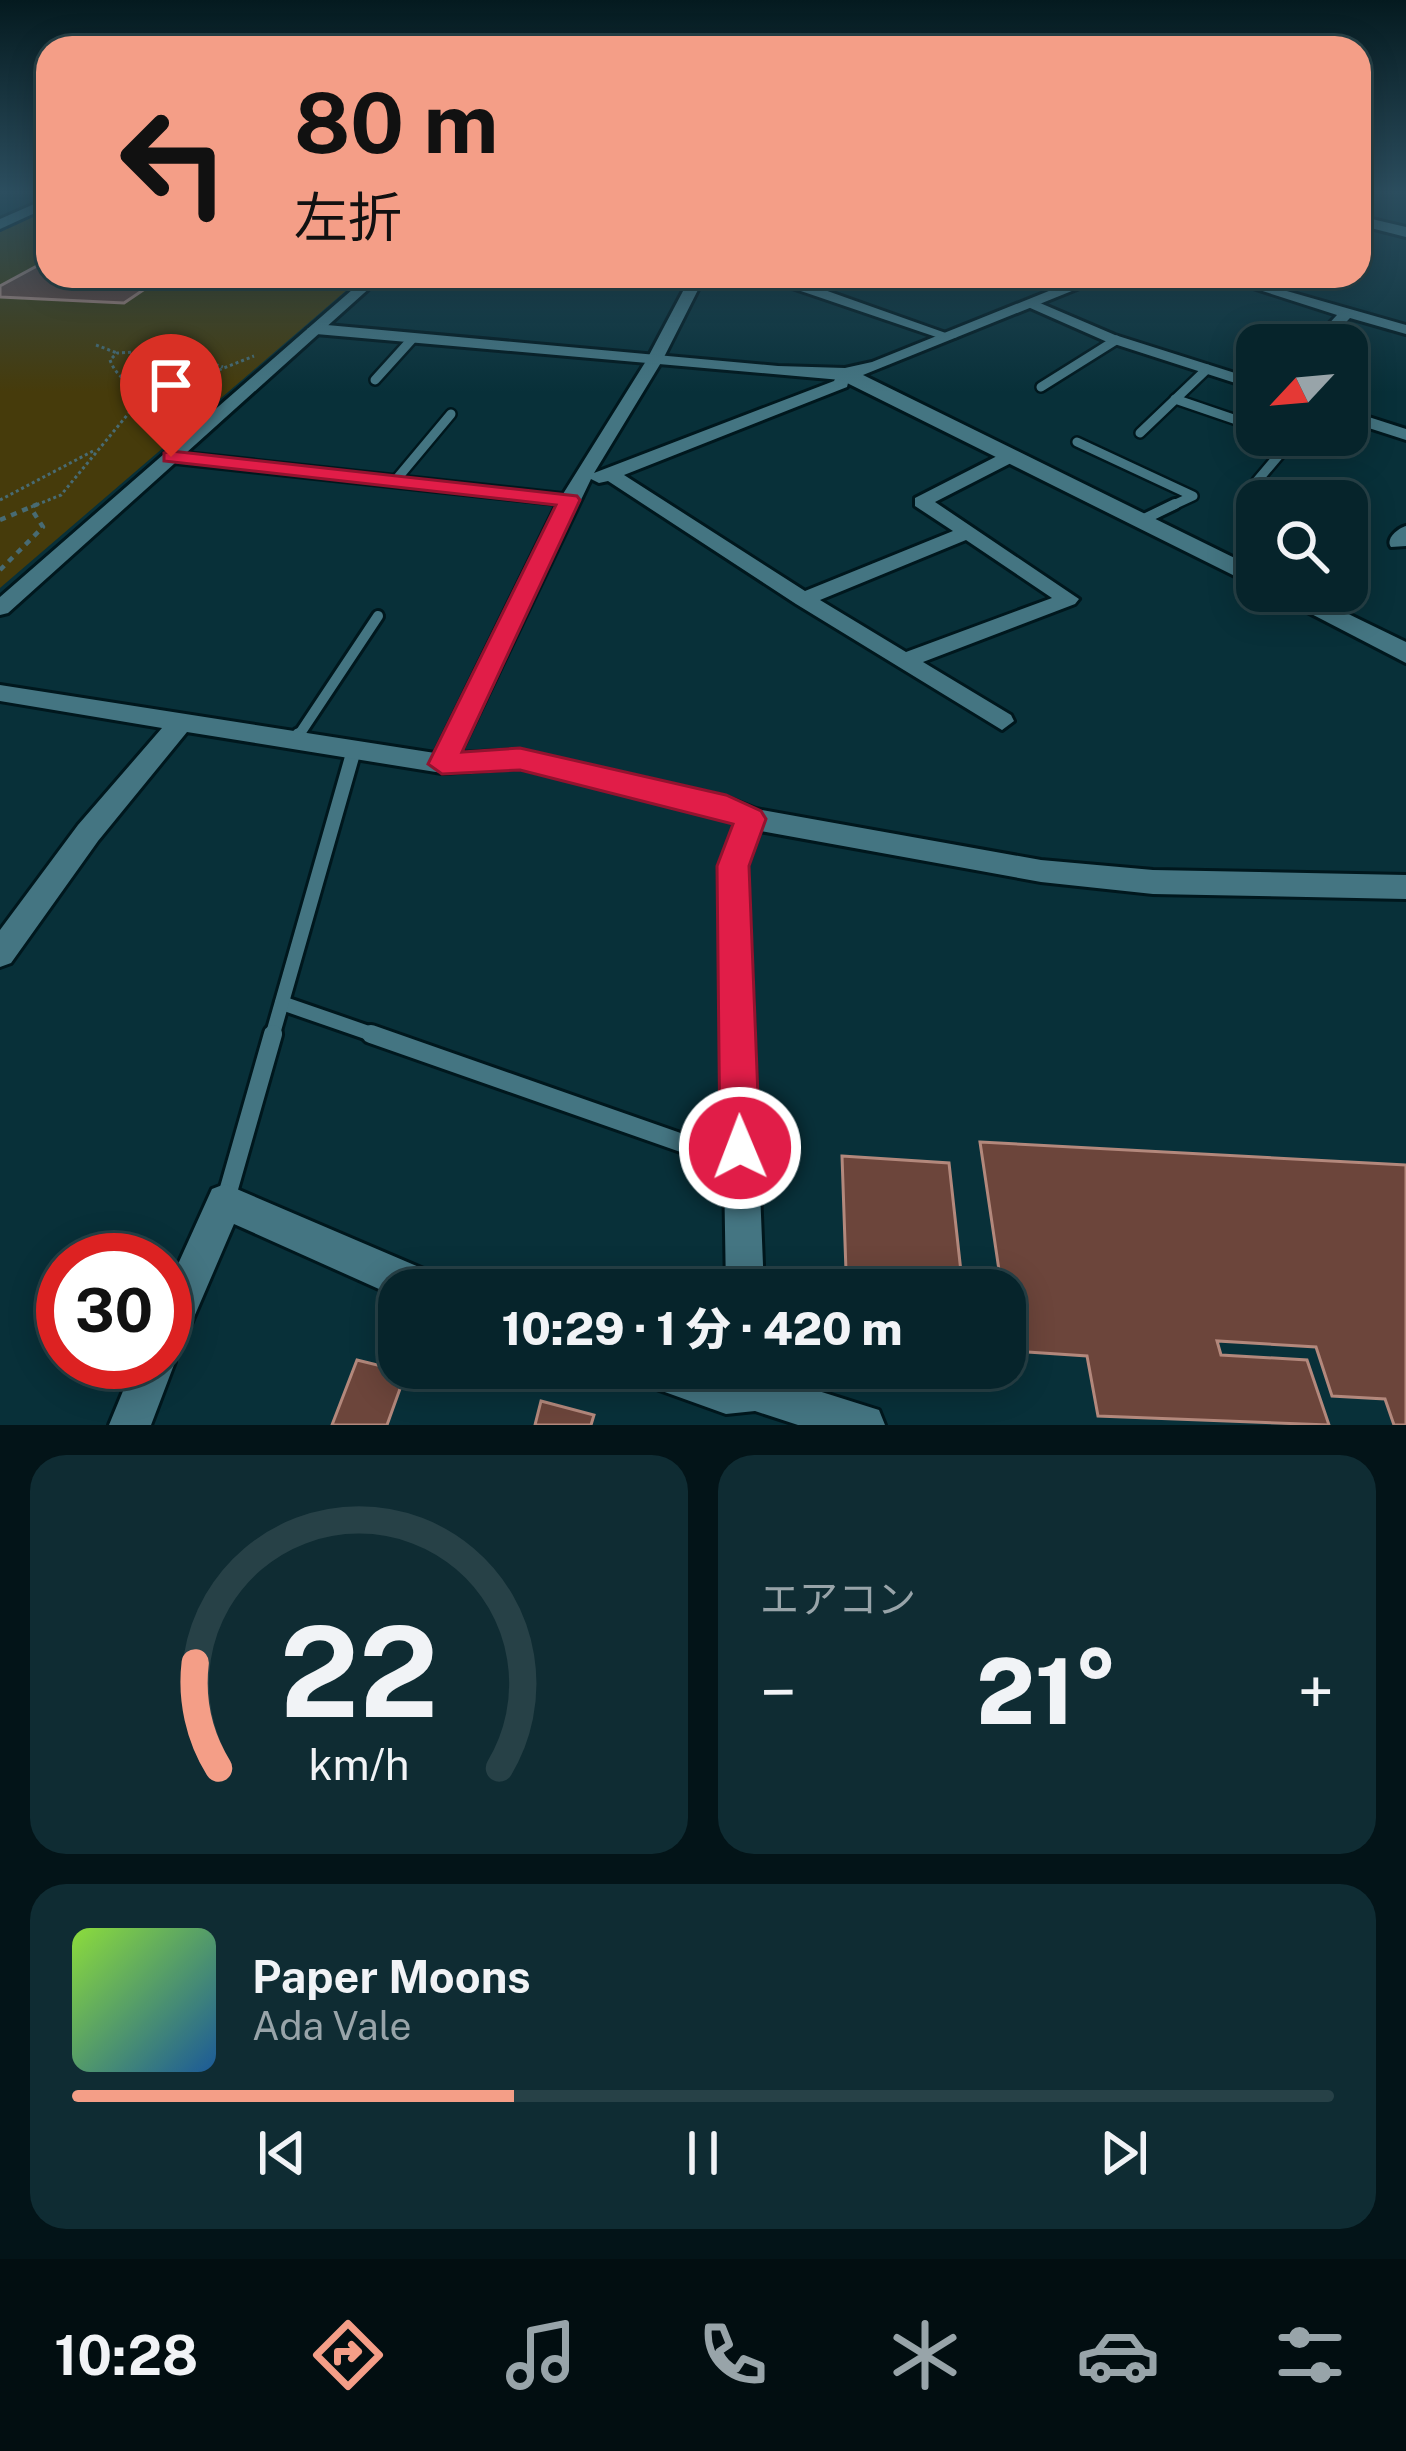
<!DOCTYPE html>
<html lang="ja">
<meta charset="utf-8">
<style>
:root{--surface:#06242b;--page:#0f2c33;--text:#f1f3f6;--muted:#98a4a9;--line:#274147;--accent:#f49e87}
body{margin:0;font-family:"Public Sans","Noto Sans JP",sans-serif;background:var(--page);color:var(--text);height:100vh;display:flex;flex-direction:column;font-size:45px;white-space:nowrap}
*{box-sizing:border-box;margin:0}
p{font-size:39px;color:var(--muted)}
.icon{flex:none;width:66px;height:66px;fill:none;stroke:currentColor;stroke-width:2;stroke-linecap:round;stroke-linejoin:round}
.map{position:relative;height:1425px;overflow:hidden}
.sheet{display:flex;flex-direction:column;gap:30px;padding:30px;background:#031418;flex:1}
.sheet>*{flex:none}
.guide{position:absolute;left:36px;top:36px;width:1335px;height:252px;border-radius:36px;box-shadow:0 6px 30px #0003,0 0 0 3px var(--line);background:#f49e87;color:#111;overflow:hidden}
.needle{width:78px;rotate:244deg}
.buttons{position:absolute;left:1236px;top:324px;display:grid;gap:24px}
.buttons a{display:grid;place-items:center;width:132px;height:132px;border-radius:24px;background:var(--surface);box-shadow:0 6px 30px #0003,0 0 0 3px var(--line);font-size:60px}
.speed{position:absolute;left:36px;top:1233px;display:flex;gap:24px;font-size:60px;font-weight:700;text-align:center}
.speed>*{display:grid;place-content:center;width:156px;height:156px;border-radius:50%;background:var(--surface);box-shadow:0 6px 30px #0003,0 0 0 3px var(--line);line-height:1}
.speed .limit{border:18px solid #d22;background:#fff;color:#111}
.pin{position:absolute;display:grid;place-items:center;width:102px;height:102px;color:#fff;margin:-123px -51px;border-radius:50% 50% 50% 0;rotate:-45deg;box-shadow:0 0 12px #0007}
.pin .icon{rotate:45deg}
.me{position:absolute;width:132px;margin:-66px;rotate:359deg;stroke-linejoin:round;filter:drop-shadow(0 0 9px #0008)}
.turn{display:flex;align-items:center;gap:42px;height:252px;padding:0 60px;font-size:54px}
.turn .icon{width:156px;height:156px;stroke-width:2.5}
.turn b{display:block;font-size:84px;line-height:102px}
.big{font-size:90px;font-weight:800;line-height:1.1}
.sheet .widget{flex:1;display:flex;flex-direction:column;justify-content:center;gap:18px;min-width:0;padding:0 42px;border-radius:36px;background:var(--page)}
.sheet .dial{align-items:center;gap:0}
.dial svg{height:312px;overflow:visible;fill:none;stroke:var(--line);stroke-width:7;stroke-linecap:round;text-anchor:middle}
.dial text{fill:var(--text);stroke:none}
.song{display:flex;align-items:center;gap:36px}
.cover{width:144px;height:144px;border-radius:18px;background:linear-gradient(135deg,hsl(90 70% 55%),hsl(210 70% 35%))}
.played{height:12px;border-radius:6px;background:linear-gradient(90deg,var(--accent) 35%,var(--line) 35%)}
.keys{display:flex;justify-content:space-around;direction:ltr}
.heat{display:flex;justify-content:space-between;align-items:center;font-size:66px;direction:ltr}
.sheet .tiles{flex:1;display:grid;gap:30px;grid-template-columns:1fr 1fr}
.widget:last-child{grid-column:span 2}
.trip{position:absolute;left:378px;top:1269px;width:648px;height:120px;border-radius:36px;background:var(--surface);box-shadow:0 6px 30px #0003,0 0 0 3px var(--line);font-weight:800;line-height:120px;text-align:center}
.menu{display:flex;height:192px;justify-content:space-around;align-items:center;background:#020e11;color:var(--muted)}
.menu .icon{width:84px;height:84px}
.menu .current{color:var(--accent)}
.menu b{font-size:54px;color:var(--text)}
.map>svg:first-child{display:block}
</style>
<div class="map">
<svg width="1406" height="1425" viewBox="0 0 1406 1425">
<rect width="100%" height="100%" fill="#083039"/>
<!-- green -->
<path fill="#463b0b" d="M48,207V276H363L0,588V231Z"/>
<!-- building -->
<g fill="#6c453b" stroke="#b3887c" stroke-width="3">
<path d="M48,260V276H164L124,303L0,297V286Z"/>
<path d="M980,1142L1406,1165V1425H1394L1385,1399L1332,1396L1316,1347L1217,1341L1221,1355L1307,1360L1329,1425L1098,1416L1087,1356L1011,1351Z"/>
<path d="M842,1156L949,1163L963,1290H824V1270L846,1271Z"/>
<path d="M357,1360L406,1372L387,1425H332Z"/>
<path d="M541,1401L594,1415L591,1425H535Z"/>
</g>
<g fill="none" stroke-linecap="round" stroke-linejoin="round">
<!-- lane-far3 casing -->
<g stroke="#00171d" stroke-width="14">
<g id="lane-far3">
<path d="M375,380L413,338"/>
<path d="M1041,387L1116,340"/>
<path d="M1175,399L1257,427"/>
<path d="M1140,433L1207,369"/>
<path d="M1077,442L1193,496L1169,507"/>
<path d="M395,481L451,414"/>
<path d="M1257,481L1296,435"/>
</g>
</g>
<!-- lane-far2 casing -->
<g stroke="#00171d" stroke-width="16">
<g id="lane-far2">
<path d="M1140,521L1175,504"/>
<path d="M297,738L378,616"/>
</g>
</g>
<!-- lane-far1 casing -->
<g stroke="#00171d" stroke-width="20">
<g id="lane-far1">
<path d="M295,741L299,735"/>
<path d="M282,1003L380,1037"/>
<path d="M272,1037L354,750"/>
</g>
</g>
<!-- lane casing -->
<g stroke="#00171d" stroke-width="24">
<g id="lane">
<path d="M371,1034L739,1163"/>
<path d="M226,1199L273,1034"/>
</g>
</g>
<!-- street casing -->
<g stroke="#00171d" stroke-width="6">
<g id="street">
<path d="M368,276H383L186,453L563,494L646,361L691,276H705L662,361L594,473L834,381L839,371H851L847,387L624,475L805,591L953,531L915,506V498L1005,452H1017V460L935,502L1079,599L1075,604L923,662L1011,715L1014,721L1002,730L796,604L608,481L599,483L591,479L460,753L519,750L726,797L756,809L1041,860L1153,870L1406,875V899L1153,894L1041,882L760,831L747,866L764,1290H726L719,866L736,824L720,816L519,768L442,773L187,732L98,841L11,963L0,967V930L78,825L162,728L0,701V685L435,753L557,504L175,463L8,613L0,615V597ZM966,540L1052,598L906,652L820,600Z"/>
<path d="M1270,276H1288L1269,286L1406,325V334L1350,318L1324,345H1309L1337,315L1250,287Z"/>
<path d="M792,282H802L957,337L945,340L792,288Z"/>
<path d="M1033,300L1115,335L1257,380V390L1105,341L1028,307L1026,304Z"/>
<path d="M1347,410L1406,429V440L1347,421Z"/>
<path d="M1406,526V546L1391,547C1385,539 1398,528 1406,526Z"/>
<path d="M225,1184L440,1276L445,1290H399V1298L234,1224L179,1352L172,1355L175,1362L151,1425H109L135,1362H165V1293L212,1189Z"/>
<path d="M631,1368H710L726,1374L755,1371L879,1410L885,1425H798L755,1411L726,1414L637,1382Z"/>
</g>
</g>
<!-- secondary casing -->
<g stroke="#00171d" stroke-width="6">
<g id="secondary">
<path d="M48,198V207L0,229V219Z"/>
<path d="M1359,216L1406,227V237L1359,225Z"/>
<path d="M1086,276H1109L863,375L1257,569V587L841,380L316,334L307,329L316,324L778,366L845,368L872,362Z"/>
<path d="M1267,591H1301L1406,642V663Z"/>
</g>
</g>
<!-- path-far1 -->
<g stroke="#486b73" stroke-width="3" stroke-dasharray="3 3" stroke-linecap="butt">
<path d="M96,345L117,353"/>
<path d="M138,402C134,383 116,378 110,360L117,353L171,350L223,367"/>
<path d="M0,500L95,450"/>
<path d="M31,507L61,495L138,402L254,356"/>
</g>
<!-- path -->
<g stroke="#486b73" stroke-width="4.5" stroke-dasharray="6 6" stroke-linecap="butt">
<path d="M0,520L38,504"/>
<path d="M0,570L43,527L32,510"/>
</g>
<!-- lane-far3 -->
<use href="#lane-far3" stroke="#447582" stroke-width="9"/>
<!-- lane-far2 -->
<use href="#lane-far2" stroke="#447582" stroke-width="10"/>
<!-- lane-far1 -->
<use href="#lane-far1" stroke="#447582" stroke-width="14"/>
<!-- lane -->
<use href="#lane" stroke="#447582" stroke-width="18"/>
<!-- street -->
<use href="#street" fill="#447582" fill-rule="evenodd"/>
<!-- secondary -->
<use href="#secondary" fill="#447582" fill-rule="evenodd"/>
</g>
<!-- sky -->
<linearGradient id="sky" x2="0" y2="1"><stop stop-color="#041a1f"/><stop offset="0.49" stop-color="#2c4e5f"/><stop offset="1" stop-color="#2c4e5f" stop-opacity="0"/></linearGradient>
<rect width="1406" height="392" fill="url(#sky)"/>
<!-- route -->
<path fill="#e11d48" stroke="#92132f" stroke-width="3" d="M171,451L577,496L580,500L462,752L520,748L726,795L761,811L766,819L749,866L760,1148L754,1162L740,1168L726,1162L720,1148L717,866L733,824L520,770L442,774L428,764L556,505L164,461V453Z"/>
</svg>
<div class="buttons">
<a><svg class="needle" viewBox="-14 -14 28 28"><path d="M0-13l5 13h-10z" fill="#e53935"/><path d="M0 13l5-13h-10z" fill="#98a4a9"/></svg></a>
<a><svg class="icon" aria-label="search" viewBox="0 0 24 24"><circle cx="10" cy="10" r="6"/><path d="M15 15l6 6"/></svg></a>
</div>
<div class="speed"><div class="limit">30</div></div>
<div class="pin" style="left:171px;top:457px;background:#d93025"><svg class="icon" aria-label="arrive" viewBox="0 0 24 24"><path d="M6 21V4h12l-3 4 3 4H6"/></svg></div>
<svg class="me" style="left:740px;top:1148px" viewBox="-20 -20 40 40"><circle r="17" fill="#e11d48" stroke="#fff" stroke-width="3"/><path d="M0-11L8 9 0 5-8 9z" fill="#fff"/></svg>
<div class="trip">10:29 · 1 分 · 420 m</div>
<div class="guide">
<div class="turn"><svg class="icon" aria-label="left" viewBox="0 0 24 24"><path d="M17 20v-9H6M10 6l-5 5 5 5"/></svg><div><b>80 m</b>左折</div></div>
</div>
</div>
<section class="sheet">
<div class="tiles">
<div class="widget dial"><svg viewBox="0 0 100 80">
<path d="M14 69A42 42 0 1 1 86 69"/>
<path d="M14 69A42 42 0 0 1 8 42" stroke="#f49e87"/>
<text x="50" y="56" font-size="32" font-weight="700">22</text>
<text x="50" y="72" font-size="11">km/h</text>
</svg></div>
<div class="widget"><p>エアコン</p>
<div class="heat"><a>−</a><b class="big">21°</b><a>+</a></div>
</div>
<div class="widget">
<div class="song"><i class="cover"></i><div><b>Paper Moons</b><p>Ada Vale</p></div></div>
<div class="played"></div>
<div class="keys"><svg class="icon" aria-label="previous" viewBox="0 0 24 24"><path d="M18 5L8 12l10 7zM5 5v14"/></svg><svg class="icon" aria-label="pause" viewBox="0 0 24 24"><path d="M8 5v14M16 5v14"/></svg><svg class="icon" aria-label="next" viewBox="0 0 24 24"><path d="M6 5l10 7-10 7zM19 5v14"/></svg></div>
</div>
</div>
</section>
<nav class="menu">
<b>10:28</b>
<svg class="icon current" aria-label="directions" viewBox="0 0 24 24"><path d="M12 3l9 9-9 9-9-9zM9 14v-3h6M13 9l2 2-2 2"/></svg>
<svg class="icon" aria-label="music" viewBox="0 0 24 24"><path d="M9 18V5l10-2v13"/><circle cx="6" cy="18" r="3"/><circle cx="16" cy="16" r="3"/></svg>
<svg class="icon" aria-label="phone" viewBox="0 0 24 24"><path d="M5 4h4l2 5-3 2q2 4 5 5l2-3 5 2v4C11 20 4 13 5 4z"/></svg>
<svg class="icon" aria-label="climate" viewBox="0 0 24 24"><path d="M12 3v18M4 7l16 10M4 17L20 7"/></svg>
<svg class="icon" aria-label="car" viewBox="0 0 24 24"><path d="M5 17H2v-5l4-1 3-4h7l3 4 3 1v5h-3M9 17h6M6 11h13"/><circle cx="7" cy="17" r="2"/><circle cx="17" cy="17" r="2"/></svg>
<svg class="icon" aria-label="filters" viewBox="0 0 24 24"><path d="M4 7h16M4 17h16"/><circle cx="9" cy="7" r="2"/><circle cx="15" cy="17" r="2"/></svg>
</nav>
